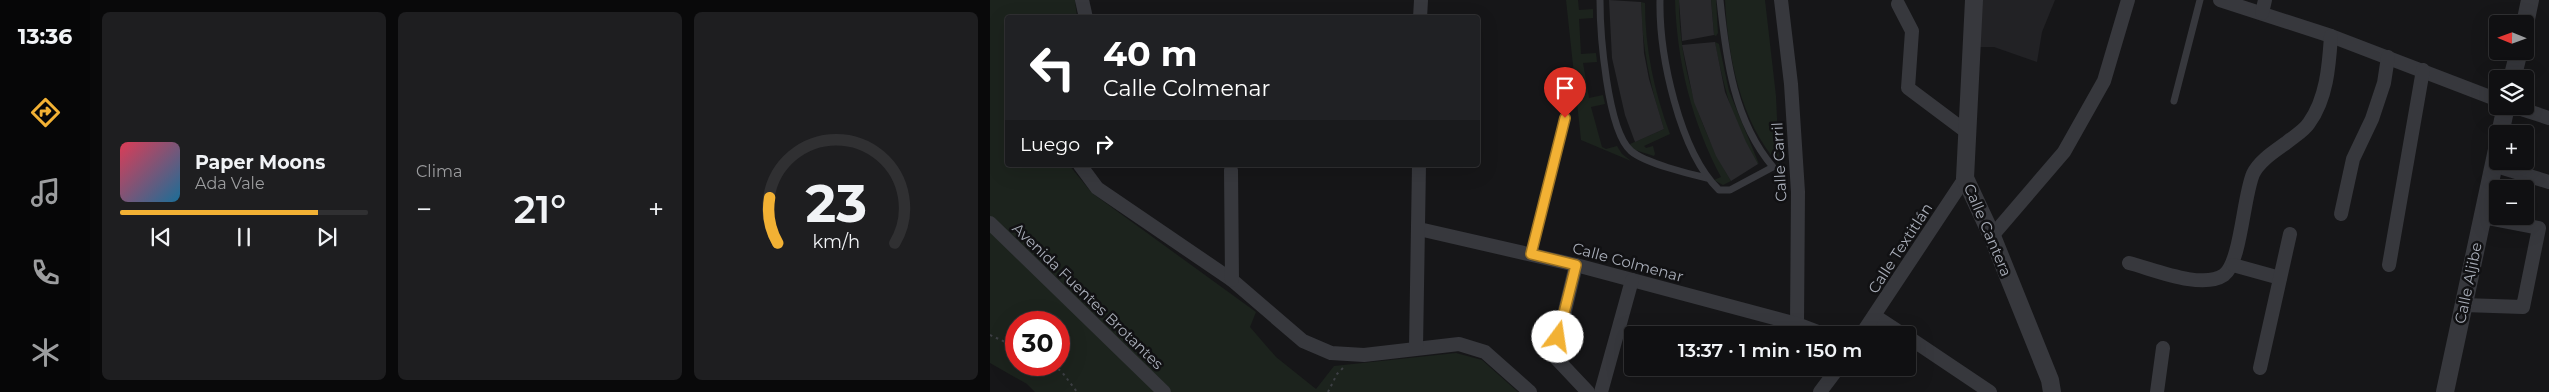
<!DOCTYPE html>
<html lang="es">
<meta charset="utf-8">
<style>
:root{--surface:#101012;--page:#1e1e20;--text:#f1f3f6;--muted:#9c9d9f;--line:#303032;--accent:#f2b134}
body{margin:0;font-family:Montserrat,sans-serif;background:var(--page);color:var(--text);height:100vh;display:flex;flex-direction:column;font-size:19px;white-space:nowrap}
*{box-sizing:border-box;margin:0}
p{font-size:16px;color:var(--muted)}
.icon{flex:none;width:28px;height:28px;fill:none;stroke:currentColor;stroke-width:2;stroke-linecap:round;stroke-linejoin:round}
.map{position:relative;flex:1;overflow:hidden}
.sheet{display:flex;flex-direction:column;gap:12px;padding:12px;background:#09090a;width:900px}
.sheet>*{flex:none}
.guide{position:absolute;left:15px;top:15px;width:475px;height:152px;border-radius:5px;box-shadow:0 5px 20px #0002,0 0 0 1px var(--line);background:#202124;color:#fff;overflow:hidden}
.needle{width:32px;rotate:271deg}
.controls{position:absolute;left:1499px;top:15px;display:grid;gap:10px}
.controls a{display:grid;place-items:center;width:45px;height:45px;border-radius:5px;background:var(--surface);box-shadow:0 5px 20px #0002,0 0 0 1px var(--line);font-size:25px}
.speed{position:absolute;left:15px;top:311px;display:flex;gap:10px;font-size:25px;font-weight:700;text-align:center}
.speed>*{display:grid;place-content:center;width:65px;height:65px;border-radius:50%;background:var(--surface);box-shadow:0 5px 20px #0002,0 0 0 1px var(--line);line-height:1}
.speed .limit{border:8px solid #d22;background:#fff;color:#111}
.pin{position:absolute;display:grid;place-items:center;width:42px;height:42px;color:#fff;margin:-51px -21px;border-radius:50% 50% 50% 0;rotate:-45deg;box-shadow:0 0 5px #0007}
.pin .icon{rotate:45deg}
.me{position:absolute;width:55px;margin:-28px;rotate:14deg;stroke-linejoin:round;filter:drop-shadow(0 0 4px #0008)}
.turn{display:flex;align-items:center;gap:18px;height:105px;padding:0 15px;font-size:22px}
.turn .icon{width:65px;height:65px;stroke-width:2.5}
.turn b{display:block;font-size:35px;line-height:42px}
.then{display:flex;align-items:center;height:48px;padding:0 15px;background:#0003;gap:10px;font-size:19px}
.big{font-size:38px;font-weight:600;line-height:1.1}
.sheet .card{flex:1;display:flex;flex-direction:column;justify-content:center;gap:8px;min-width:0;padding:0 18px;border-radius:8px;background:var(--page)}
.sheet .dial{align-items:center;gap:0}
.dial svg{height:130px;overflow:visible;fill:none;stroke:var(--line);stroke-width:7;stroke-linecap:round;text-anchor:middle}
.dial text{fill:var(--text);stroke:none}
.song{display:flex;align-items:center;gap:15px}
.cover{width:60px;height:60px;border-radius:8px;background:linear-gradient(135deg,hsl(350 70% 55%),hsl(200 70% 35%))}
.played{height:5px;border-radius:2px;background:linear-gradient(90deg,var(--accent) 80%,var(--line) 80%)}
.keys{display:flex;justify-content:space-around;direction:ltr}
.heat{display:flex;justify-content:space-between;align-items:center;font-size:28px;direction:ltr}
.sheet .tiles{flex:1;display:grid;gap:12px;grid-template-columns:repeat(3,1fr)}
.trip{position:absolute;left:634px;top:326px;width:292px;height:50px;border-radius:5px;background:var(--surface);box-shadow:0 5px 20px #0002,0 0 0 1px var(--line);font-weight:600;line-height:50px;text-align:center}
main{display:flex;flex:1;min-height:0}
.menu{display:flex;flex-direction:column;width:90px;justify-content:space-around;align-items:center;background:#060607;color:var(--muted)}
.menu .icon{width:35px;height:35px}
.menu .active{color:var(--accent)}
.menu b{font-size:22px;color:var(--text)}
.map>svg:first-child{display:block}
</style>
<main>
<nav class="menu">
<b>13:36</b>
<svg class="icon active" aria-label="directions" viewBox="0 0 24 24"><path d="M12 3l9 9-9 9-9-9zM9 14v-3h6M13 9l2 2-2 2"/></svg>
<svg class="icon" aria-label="music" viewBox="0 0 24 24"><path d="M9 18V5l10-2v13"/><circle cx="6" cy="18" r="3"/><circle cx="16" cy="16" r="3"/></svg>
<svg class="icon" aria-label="phone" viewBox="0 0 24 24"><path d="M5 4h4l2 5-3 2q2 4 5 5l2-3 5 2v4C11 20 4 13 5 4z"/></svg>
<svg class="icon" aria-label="climate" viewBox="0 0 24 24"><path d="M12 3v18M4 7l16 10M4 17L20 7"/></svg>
</nav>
<section class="sheet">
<div class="tiles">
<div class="card">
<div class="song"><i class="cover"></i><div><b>Paper Moons</b><p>Ada Vale</p></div></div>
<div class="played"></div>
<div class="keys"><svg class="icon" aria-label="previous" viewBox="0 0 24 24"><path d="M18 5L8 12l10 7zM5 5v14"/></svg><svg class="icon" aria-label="pause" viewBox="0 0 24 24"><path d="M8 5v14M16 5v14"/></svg><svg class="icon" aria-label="next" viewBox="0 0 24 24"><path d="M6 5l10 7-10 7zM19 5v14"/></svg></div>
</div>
<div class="card"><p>Clima</p>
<div class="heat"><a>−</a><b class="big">21°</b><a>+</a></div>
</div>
<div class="card dial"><svg viewBox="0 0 100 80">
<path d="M14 69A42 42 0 1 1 86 69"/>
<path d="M14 69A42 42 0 0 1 9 41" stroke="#f2b134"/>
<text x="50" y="56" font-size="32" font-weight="700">23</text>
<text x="50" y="72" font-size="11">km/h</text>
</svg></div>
</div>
</section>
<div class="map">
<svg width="1559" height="392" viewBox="0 0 1559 392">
<rect width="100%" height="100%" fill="#161618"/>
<!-- built -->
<path fill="#222225" d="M988,0H1065L1052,32L1047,62L1004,47H988Z"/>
<!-- green -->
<g fill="#1c231d" fill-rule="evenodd">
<path d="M0,0H85L87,17L18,18V165H79L102,193L266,312L260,327L286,357L326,389L344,366L466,353L492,360L528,392H45L37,384L0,363ZM26,322H69V365H26Z"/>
<path d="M576,0H588L589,10L603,9V18L589,19L591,54L606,53L607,62L593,63L599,98L613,95L615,104L601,107L612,147L616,149L627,146L632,154L641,161L591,140Z"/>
<path d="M685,0H689C689,64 708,126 741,181L733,185L724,180L731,177C702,122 687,63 685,0Z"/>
<path d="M721,0H726L728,33L726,36L724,35Z"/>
<path d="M735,0H775L786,96L789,165C750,121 738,57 735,0Z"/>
<path d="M651,2L655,3C655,49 664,91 680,134L654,146L656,148L663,146L665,154L664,156L642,149L640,144L674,129C660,87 652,46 651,2Z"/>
<path d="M725,42L729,44L739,91L769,164C749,151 729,67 725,42Z"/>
</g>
<!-- building -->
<g fill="#29292c">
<path d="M619,0L651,2L654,53L659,79L674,129L645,142L635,115L622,58Z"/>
<path d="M689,0H721L724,35L692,41Z"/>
<path d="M725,42L735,92L756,142L768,164L741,181L726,156L704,102L692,45Z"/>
</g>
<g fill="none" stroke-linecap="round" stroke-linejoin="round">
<!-- path -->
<g stroke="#3d3f44" stroke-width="2" stroke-dasharray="2.5 4" stroke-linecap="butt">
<path d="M0,335L26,347"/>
<path d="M63,365L72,372L87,392"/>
<path d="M338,392L347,374L354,367"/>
</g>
<!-- service -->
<g stroke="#37383d" stroke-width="7">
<path d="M610,0C610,32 617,130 641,151C655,163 699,174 717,178"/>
<path d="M670,0C669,54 689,151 729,190H740L783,167C744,121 736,59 730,0"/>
<path d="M1184,101L1210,0"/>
<path d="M541,254L575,118"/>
</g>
<!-- minor -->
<g stroke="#37383d" stroke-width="14">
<path d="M92,0L96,18"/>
<path d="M791,0L801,84L808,192L807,324"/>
<path d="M1230,0L1341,36L1508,100"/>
<path d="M908,4L922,31L918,88L978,133"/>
<path d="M1272,13L1275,0"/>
<path d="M430,18L431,0"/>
<path d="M1522,106L1559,118"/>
<path d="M90,165L107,188L242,280L313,341L341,353L374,355L469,344L495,352L540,392"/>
<path d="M1503,165L1559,182"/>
<path d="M241,170L242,280"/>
<path d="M1351,214L1363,159L1382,119L1394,83L1398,57"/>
<path d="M0,223L174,392"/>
<path d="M429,229L586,265L807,324L836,335"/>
<path d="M1002,236L1074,152L1114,81L1138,0"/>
<path d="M1139,263C1163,269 1212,290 1234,275C1251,262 1253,198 1263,174C1269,161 1285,151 1296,143C1303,137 1314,131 1319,123C1337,98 1339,65 1341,36"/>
<path d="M586,265L564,356L598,392"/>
<path d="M1243,265L1290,278"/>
<path d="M1399,265L1433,70"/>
<path d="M1474,305L1533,307L1549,228L1492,217"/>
<path d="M885,316L914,335"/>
<path d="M871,335L975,178"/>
<path d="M918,337L1000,392"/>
<path d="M426,348L429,165"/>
<path d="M1270,368L1300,234"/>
<path d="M611,392L642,280"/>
<path d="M830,392L848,368"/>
<path d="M1167,392L1173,348"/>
</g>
<!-- tertiary -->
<g stroke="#37383d" stroke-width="18">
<path d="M984,0L975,178L1002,236L1060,380L1062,392"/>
<path d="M1535,24L1540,0"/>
<path d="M1522,79L1529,51"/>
<path d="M1510,134L1516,106"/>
<path d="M1455,392L1508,145"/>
</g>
</g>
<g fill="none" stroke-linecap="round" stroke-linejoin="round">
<!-- route casing -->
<g stroke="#9d7322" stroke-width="12">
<path id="route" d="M568,337L586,265L541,254L575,118"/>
</g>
<!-- route -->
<use href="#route" stroke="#f2b134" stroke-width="9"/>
</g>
<g text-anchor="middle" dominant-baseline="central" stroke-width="5" stroke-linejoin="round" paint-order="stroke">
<!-- street labels -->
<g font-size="15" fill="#a8adb8" stroke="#111113">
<text transform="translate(789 162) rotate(-93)">Calle Carril</text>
<text transform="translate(998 230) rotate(67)">Calle Cantera</text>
<text transform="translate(910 248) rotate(-57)">Calle Textitlán</text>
<text transform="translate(638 262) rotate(15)">Calle Colmenar</text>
<text transform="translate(1478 283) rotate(-78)">Calle Aljibe</text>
<text transform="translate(98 296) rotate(44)">Avenida Fuentes Brotantes</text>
</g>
</g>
</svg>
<div class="controls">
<a><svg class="needle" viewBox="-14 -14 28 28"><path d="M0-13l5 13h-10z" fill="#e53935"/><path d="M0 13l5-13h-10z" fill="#9c9d9f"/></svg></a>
<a><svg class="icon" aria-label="layers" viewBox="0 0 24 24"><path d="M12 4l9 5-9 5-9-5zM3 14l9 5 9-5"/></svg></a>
<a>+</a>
<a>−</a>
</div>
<div class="speed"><div class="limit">30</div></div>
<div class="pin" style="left:575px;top:118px;background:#d93025"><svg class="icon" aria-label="arrive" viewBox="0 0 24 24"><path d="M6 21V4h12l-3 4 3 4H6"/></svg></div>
<svg class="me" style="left:568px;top:337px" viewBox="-20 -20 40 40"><circle r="19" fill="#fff"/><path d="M0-13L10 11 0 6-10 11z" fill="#f2b134"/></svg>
<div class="trip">13:37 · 1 min · 150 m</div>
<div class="guide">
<div class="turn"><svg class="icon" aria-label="left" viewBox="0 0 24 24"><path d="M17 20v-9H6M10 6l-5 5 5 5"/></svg><div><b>40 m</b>Calle Colmenar</div></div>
<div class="then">Luego<svg class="icon" aria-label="right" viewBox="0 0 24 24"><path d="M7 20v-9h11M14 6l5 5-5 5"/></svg></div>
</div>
</div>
</main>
